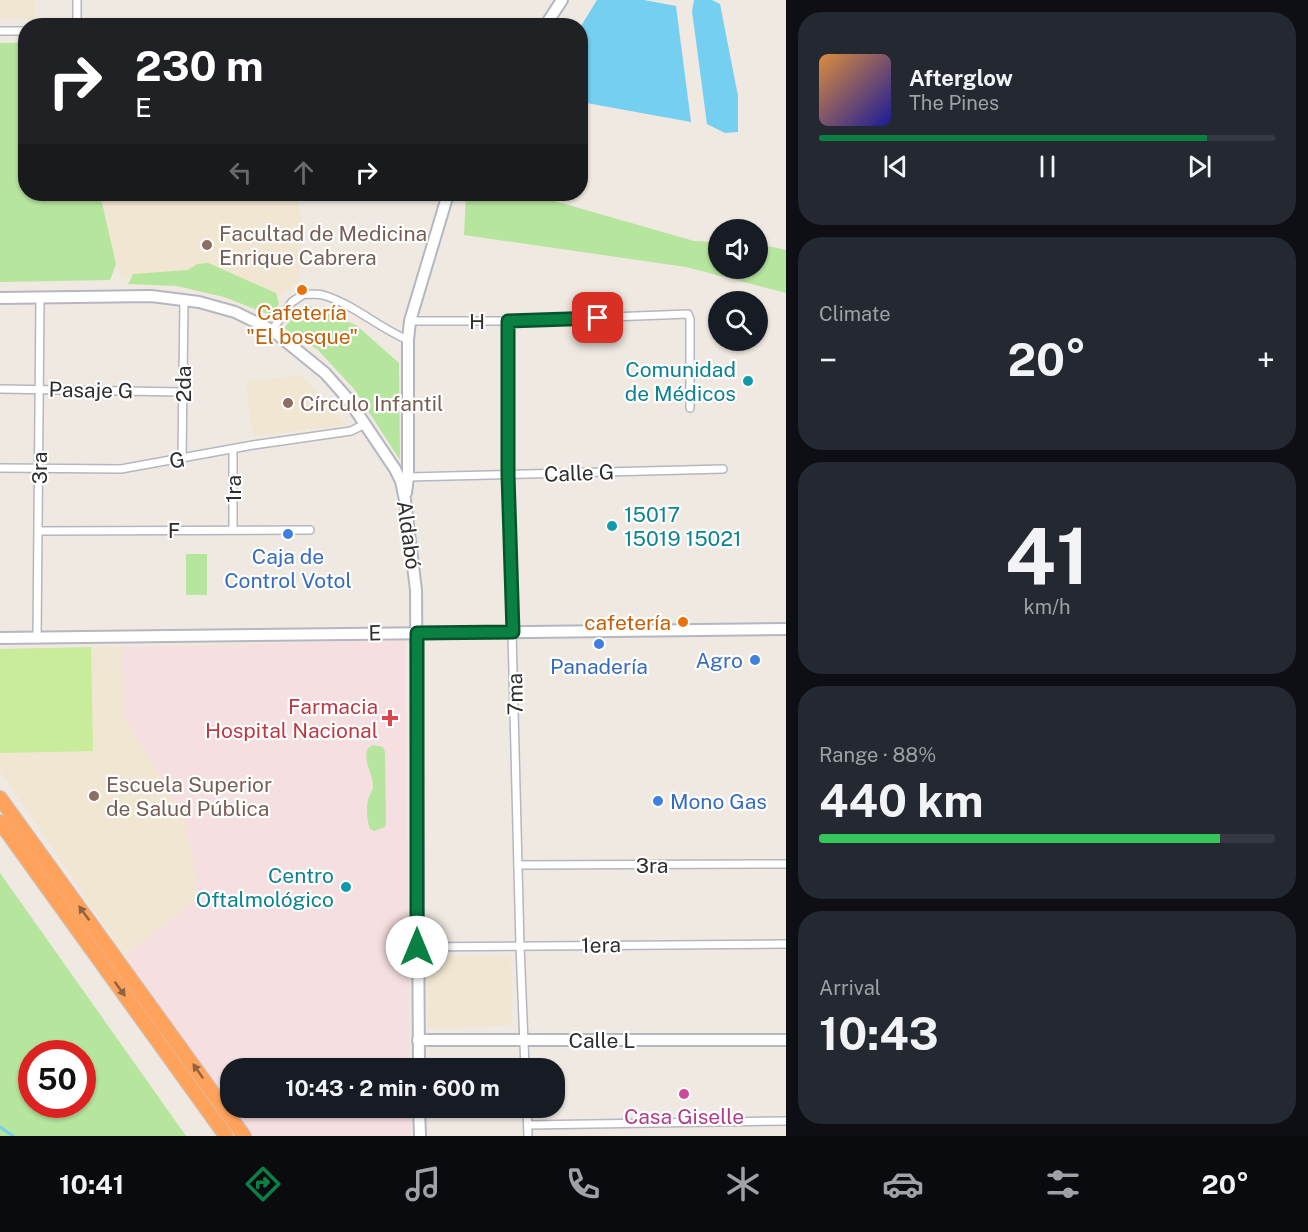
<!DOCTYPE html>
<meta charset="utf-8">
<style>
:root{--surface:#171b24;--page:#242831;--text:#f1f3f6;--muted:#9ea1a6;--line:#363941;--accent:#0b8043}
body{margin:0;font-family:"Public Sans",sans-serif;background:var(--page);color:var(--text);height:100vh;display:flex;flex-direction:column;font-size:22px;white-space:nowrap}
*{box-sizing:border-box;margin:0}
p{font-size:20px;color:var(--muted)}
.icon{flex:none;width:33px;height:33px;fill:none;stroke:currentColor;stroke-width:2;stroke-linecap:round;stroke-linejoin:round}
.map{position:relative;flex:1;overflow:hidden}
.side{display:flex;flex-direction:column;gap:12px;padding:12px;background:#0d0f14;width:522px}
.side>*{flex:none}
.banner{position:absolute;left:18px;top:18px;width:570px;height:183px;border-radius:24px;box-shadow:0 2px 4px #0004;background:#202124;color:#fff;overflow:hidden}
.fabs{position:absolute;left:708px;top:219px;display:grid;gap:12px}
.fabs a{display:grid;place-items:center;width:60px;height:60px;border-radius:50%;background:var(--surface);box-shadow:0 2px 4px #0004;font-size:30px}
.speed{position:absolute;left:18px;top:1040px;display:flex;gap:12px;font-size:30px;font-weight:700;text-align:center}
.speed>*{display:grid;place-content:center;width:78px;height:78px;border-radius:50%;background:var(--surface);box-shadow:0 2px 4px #0004;line-height:1}
.speed .limit{border:9px solid #d22;background:#fff;color:#111}
.pin{position:absolute;display:grid;place-items:center;width:51px;height:51px;color:#fff;margin:-26px;border-radius:12px;box-shadow:0 3px 9px #0006}
.me{position:absolute;width:66px;margin:-33px;rotate:0deg;stroke-linejoin:round;filter:drop-shadow(0 0 4px #0008)}
.turn{display:flex;align-items:center;gap:21px;height:126px;padding:0 18px;font-size:27px}
.turn .icon{width:78px;height:78px;stroke-width:2.5}
.turn b{display:block;font-size:42px;line-height:51px}
.lanes{display:flex;align-items:center;height:57px;padding:0 18px;background:#0003;justify-content:center;gap:30px;direction:ltr}
.lanes .off{opacity:.35}
.big{font-size:45px;font-weight:700;line-height:1.1}
.side .widget{flex:1;display:flex;flex-direction:column;justify-content:center;gap:9px;min-width:0;padding:0 21px;border-radius:24px;background:var(--page)}
.side .dial{align-items:center;gap:0}
.dial b{font-size:78px;line-height:1}
.song{display:flex;align-items:center;gap:18px}
.cover{width:72px;height:72px;border-radius:9px;background:linear-gradient(135deg,hsl(30 70% 55%),hsl(240 70% 35%))}
.played{height:6px;border-radius:3px;background:linear-gradient(90deg,var(--accent) 85%,var(--line) 85%)}
.keys{display:flex;justify-content:space-around;direction:ltr}
.heat{display:flex;justify-content:space-between;align-items:center;font-size:33px;direction:ltr}
.charge{height:9px;border-radius:4px;background:linear-gradient(90deg,#34c759 88%,var(--line) 0)}
.trip{position:absolute;left:220px;top:1058px;width:345px;height:60px;border-radius:24px;background:var(--surface);box-shadow:0 2px 4px #0004;font-weight:700;line-height:60px;text-align:center}
.tabs{display:flex;height:96px;justify-content:space-around;align-items:center;background:#090b0e;color:var(--muted)}
.tabs .icon{width:42px;height:42px}
.tabs .active{color:var(--accent)}
.tabs b{font-size:27px;color:var(--text)}
main{display:flex;flex:1;min-height:0}
.map>svg:first-child{display:block}
</style>
<main>
<div class="map">
<svg width="786" height="1136" viewBox="0 0 786 1136">
<rect width="100%" height="100%" fill="#efe9e1"/>
<!-- education -->
<g fill="#f0e6d1">
<path d="M0,0H35V19L0,18Z"/>
<path d="M100,194H297L302,228L299,283L283,294L271,299L216,275L122,279L116,264Z"/>
<path d="M301,375L346,425L253,436L246,382Z"/>
<path d="M122,647L123,715L186,821L199,898L125,956L0,770V649Z"/>
<path d="M437,956L511,957L512,1025L428,1028V964Z"/>
</g>
<!-- medical -->
<path fill="#f5dfe0" d="M405,640L410,1068H231V1107H410L411,1136H250L125,956L199,897L186,821L123,715L122,647Z"/>
<!-- green -->
<g fill="#b6e59e" fill-rule="evenodd">
<path d="M0,43H25L26,194H100L116,264L110,280L0,282Z"/>
<path d="M466,194H530L694,241L718,242V268H758V244L786,250V293L686,267L464,235Z"/>
<path d="M208,263L276,293L279,304L270,315L224,297L176,286L128,284L133,274L188,270L197,264Z"/>
<path d="M305,304L356,325L399,363L400,460L354,389L318,350L284,328Z"/>
<rect x="186" y="554" width="21" height="41"/>
<path d="M373,745L383,747L385,752L386,821L385,827L374,831L370,829C367,821 366,808 368,800C369,794 373,792 373,786C373,772 362,762 368,748Z"/>
<path d="M0,873L186,1136H0ZM32,1053H82V1104H32Z"/>
</g>
<!-- pitch -->
<path fill="#c9ec9a" d="M91,647L93,751L0,753V649Z"/>
<!-- water -->
<g fill="#75cff0">
<path d="M597,0H644L676,6L691,122L581,102V26Z"/>
<path d="M694,0H712L720,4L738,96V132L725,133L707,124L692,11Z"/>
</g>
<g fill="none" stroke-linecap="round" stroke-linejoin="round">
<!-- stream -->
<path stroke="#75cff0" stroke-width="3" d="M0,1127L13,1136"/>
<!-- street casing -->
<g stroke="#b4b7c1" stroke-width="10">
<g id="street">
<path d="M77,26V0"/>
<path d="M0,31H26"/>
<path d="M410,321H508L688,314L690,319V408"/>
<path d="M508,321V475L520,946L525,1068"/>
<path d="M272,330L292,302L304,294C310,294 317,294 323,295C353,304 379,328 408,340"/>
<path d="M0,389L183,392"/>
<path d="M182,459L184,299"/>
<path d="M0,468L121,469L253,445L351,431L365,424"/>
<path d="M405,479L408,477L723,469"/>
<path d="M233,530V449"/>
<path d="M38,531L310,530"/>
<path d="M37,639L40,298"/>
<path d="M518,865L786,864"/>
<path d="M417,947L786,944"/>
<path d="M527,1107L528,1136"/>
<path d="M528,1125L786,1121"/>
</g>
</g>
<!-- secondary casing -->
<g stroke="#b4b7c1" stroke-width="14">
<g id="secondary">
<path d="M545,26L562,0"/>
<path d="M0,298L151,296L199,302L235,312L272,330L325,373L348,399L395,469L401,481L405,500L416,590L419,1068"/>
<path d="M406,493L408,477V340L410,321L448,194"/>
<path d="M0,638L786,629"/>
<path d="M418,1040H786"/>
<path d="M419,1107L420,1136"/>
</g>
</g>
<!-- highway casing -->
<g stroke="#c9c9c9" stroke-width="16">
<g id="highway">
<path d="M0,798L244,1136"/>
<path d="M0,822L226,1136"/>
</g>
</g>
<!-- street -->
<use href="#street" stroke="#fff" stroke-width="7"/>
<!-- secondary -->
<use href="#secondary" stroke="#fff" stroke-width="10"/>
<!-- highway -->
<use href="#highway" stroke="#ffa35c" stroke-width="14"/>
</g>
<!-- one-way arrows -->
<defs><path id="oneway-solid" d="M-6-.8H1V-3.2L6.5 0L1 3.2V.8H-6Z" transform="scale(1.5)"/></defs>
<g fill="#8c6343">
<use href="#oneway-solid" transform="translate(84 913) rotate(-126)"/>
<use href="#oneway-solid" transform="translate(120 989) rotate(54)"/>
<use href="#oneway-solid" transform="translate(198 1071) rotate(-125)"/>
</g>
<g fill="none" stroke-linecap="round" stroke-linejoin="round">
<!-- route casing -->
<g stroke="#07532c" stroke-width="15">
<path id="route" d="M417,947V633L513,632L508,475V321L598,318"/>
</g>
<!-- route -->
<use href="#route" stroke="#0b8043" stroke-width="10"/>
</g>
<!-- markers -->
<g fill="#8d6e63" stroke="#fff" stroke-width="2">
<circle cx="207" cy="245" r="6"/>
<circle cx="288" cy="403" r="6"/>
<circle cx="94" cy="796" r="6"/>
</g>
<g fill="#e8710a" stroke="#fff" stroke-width="2">
<circle cx="302" cy="290" r="6"/>
<circle cx="683" cy="622" r="6"/>
</g>
<g fill="#0f9aa8" stroke="#fff" stroke-width="2">
<circle cx="748" cy="381" r="6"/>
<circle cx="612" cy="526" r="6"/>
<circle cx="346" cy="887" r="6"/>
</g>
<g fill="#3f7fe0" stroke="#fff" stroke-width="2">
<circle cx="288" cy="534" r="6"/>
<circle cx="599" cy="644" r="6"/>
<circle cx="755" cy="660" r="6"/>
<circle cx="658" cy="801" r="6"/>
</g>
<path fill="#e0444e" stroke="#fff" stroke-width="2" d="M387 709h6v6h6v6h-6v6h-6v-6h-6v-6h6z"/>
<circle fill="#d1479c" stroke="#fff" stroke-width="2" cx="684" cy="1094" r="6"/>
<g text-anchor="middle" dominant-baseline="central" stroke-width="4.5" stroke-linejoin="round" paint-order="stroke">
<!-- education labels -->
<g font-size="21" fill="#785e54" stroke="#fff" text-anchor="start">
<text x="219" y="233">Facultad de Medicina<tspan x="219" dy="24">Enrique Cabrera</tspan></text>
<text x="300" y="403">Círculo Infantil</text>
<text x="106" y="784">Escuela Superior<tspan x="106" dy="24">de Salud Pública</tspan></text>
</g>
<!-- food labels -->
<g font-size="21" fill="#c56008" stroke="#fff">
<text x="302" y="312">Cafetería<tspan x="302" dy="24">"El bosque"</tspan></text>
<text x="671" y="622" text-anchor="end">cafetería</text>
</g>
<!-- street labels -->
<g font-size="21" fill="#2e2e2e" stroke="#fff">
<text x="477" y="321">H</text>
<text transform="translate(183 384) rotate(-90)">2da</text>
<text transform="translate(91 390) rotate(1)">Pasaje G</text>
<text transform="translate(177 460) rotate(-10)">G</text>
<text transform="translate(39 468) rotate(-90)">3ra</text>
<text transform="translate(579 473) rotate(-2)">Calle G</text>
<text transform="translate(233 489) rotate(-90)">1ra</text>
<text x="174" y="530">F</text>
<text transform="translate(409 535) rotate(82)">Aldabó</text>
<text transform="translate(375 633) rotate(-1)">E</text>
<text transform="translate(515 694) rotate(-91)">7ma</text>
<text x="652" y="865">3ra</text>
<text transform="translate(601 945) rotate(-1)">1era</text>
<text x="602" y="1040">Calle L</text>
</g>
<!-- culture labels -->
<g font-size="21" fill="#0d838f" stroke="#fff" text-anchor="end">
<text x="736" y="369">Comunidad<tspan x="736" dy="24">de Médicos</tspan></text>
<text x="624" y="514" text-anchor="start">15017<tspan x="624" dy="24">15019 15021</tspan></text>
<text x="334" y="875">Centro<tspan x="334" dy="24">Oftalmológico</tspan></text>
</g>
<!-- shop labels -->
<g font-size="21" fill="#366cbe" stroke="#fff">
<text x="288" y="556">Caja de<tspan x="288" dy="24">Control Votol</tspan></text>
<text x="743" y="660" text-anchor="end">Agro</text>
<text x="599" y="666">Panadería</text>
<text x="670" y="801" text-anchor="start">Mono Gas</text>
</g>
<!-- health labels -->
<g font-size="21" fill="#be3a42" stroke="#fff" text-anchor="end">
<text x="378" y="706">Farmacia<tspan x="378" dy="24">Hospital Nacional</tspan></text>
</g>
<!-- hotel labels -->
<g font-size="21" fill="#b23c85" stroke="#fff">
<text x="684" y="1116">Casa Giselle</text>
</g>
</g>
</svg>
<div class="fabs">
<a><svg class="icon" aria-label="sound" viewBox="0 0 24 24"><path d="M4 9h4l5-4v14l-5-4H4zM17 9q2 3 0 6"/></svg></a>
<a><svg class="icon" aria-label="search" viewBox="0 0 24 24"><circle cx="10" cy="10" r="6"/><path d="M15 15l6 6"/></svg></a>
</div>
<div class="speed"><div class="limit">50</div></div>
<div class="pin" style="left:598px;top:318px;background:#d93025"><svg class="icon" aria-label="arrive" viewBox="0 0 24 24"><path d="M6 21V4h12l-3 4 3 4H6"/></svg></div>
<svg class="me" style="left:417px;top:947px" viewBox="-20 -20 40 40"><circle r="19" fill="#fff"/><path d="M0-13L10 11 0 6-10 11z" fill="#0b8043"/></svg>
<div class="trip">10:43 · 2 min · 600 m</div>
<div class="banner">
<div class="turn"><svg class="icon" aria-label="right" viewBox="0 0 24 24"><path d="M7 20v-9h11M14 6l5 5-5 5"/></svg><div><b>230 m</b>E</div></div>
<div class="lanes"><svg class="icon off" aria-label="left" viewBox="0 0 24 24"><path d="M17 20v-9H6M10 6l-5 5 5 5"/></svg><svg class="icon off" aria-label="ahead" viewBox="0 0 24 24"><path d="M12 20V5M6 11l6-6 6 6"/></svg><svg class="icon" aria-label="right" viewBox="0 0 24 24"><path d="M7 20v-9h11M14 6l5 5-5 5"/></svg></div>
</div>
</div>
<section class="side">
<div class="widget">
<div class="song"><i class="cover"></i><div><b>Afterglow</b><p>The Pines</p></div></div>
<div class="played"></div>
<div class="keys"><svg class="icon" aria-label="previous" viewBox="0 0 24 24"><path d="M18 5L8 12l10 7zM5 5v14"/></svg><svg class="icon" aria-label="pause" viewBox="0 0 24 24"><path d="M8 5v14M16 5v14"/></svg><svg class="icon" aria-label="next" viewBox="0 0 24 24"><path d="M6 5l10 7-10 7zM19 5v14"/></svg></div>
</div>
<div class="widget"><p>Climate</p>
<div class="heat"><a>−</a><b class="big">20°</b><a>+</a></div>
</div>
<div class="widget dial"><b>41</b><p>km/h</p></div>
<div class="widget"><p>Range · 88%</p><b class="big">440 km</b><div class="charge"></div></div>
<div class="widget"><p>Arrival</p><b class="big">10:43</b></div>
</section>
</main>
<nav class="tabs">
<b>10:41</b>
<svg class="icon active" aria-label="directions" viewBox="0 0 24 24"><path d="M12 3l9 9-9 9-9-9zM9 14v-3h6M13 9l2 2-2 2"/></svg>
<svg class="icon" aria-label="music" viewBox="0 0 24 24"><path d="M9 18V5l10-2v13"/><circle cx="6" cy="18" r="3"/><circle cx="16" cy="16" r="3"/></svg>
<svg class="icon" aria-label="phone" viewBox="0 0 24 24"><path d="M5 4h4l2 5-3 2q2 4 5 5l2-3 5 2v4C11 20 4 13 5 4z"/></svg>
<svg class="icon" aria-label="climate" viewBox="0 0 24 24"><path d="M12 3v18M4 7l16 10M4 17L20 7"/></svg>
<svg class="icon" aria-label="car" viewBox="0 0 24 24"><path d="M5 17H2v-5l4-1 3-4h7l3 4 3 1v5h-3M9 17h6M6 11h13"/><circle cx="7" cy="17" r="2"/><circle cx="17" cy="17" r="2"/></svg>
<svg class="icon" aria-label="filters" viewBox="0 0 24 24"><path d="M4 7h16M4 17h16"/><circle cx="9" cy="7" r="2"/><circle cx="15" cy="17" r="2"/></svg>
<b>20°</b>
</nav>
